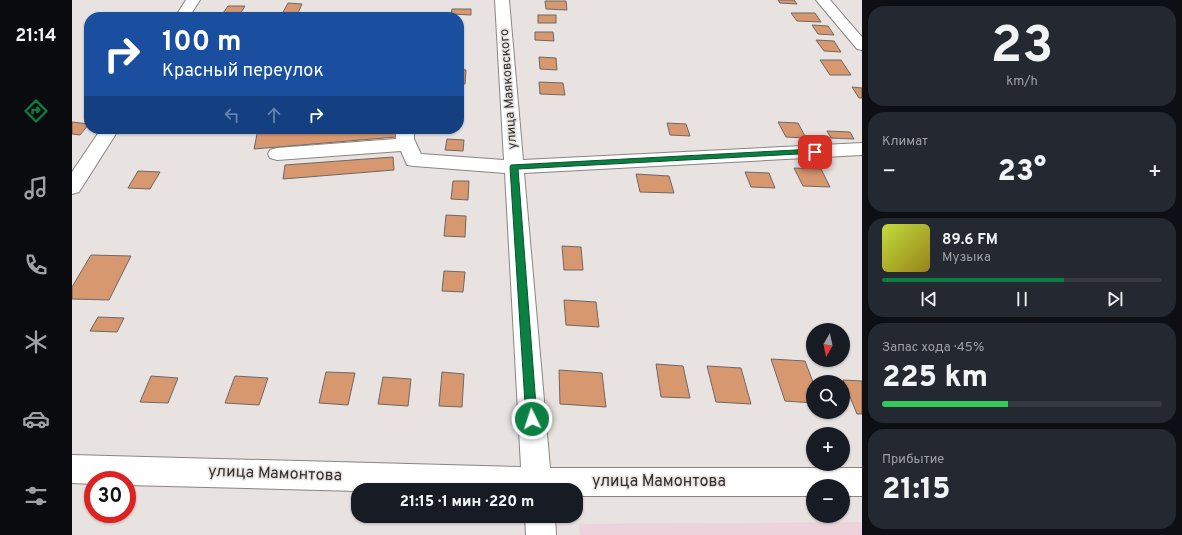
<!DOCTYPE html>
<html lang="ru">
<meta charset="utf-8">
<style>
:root{--surface:#171b24;--page:#242831;--text:#f1f3f6;--muted:#9ea1a6;--line:#363941;--accent:#0b8043}
body{margin:0;font-family:Overpass,sans-serif;background:var(--page);color:var(--text);height:100vh;display:flex;flex-direction:column;font-size:15px;white-space:nowrap}
*{box-sizing:border-box;margin:0}
p{font-size:13px;color:var(--muted)}
.icon{flex:none;width:22px;height:22px;fill:none;stroke:currentColor;stroke-width:2;stroke-linecap:round;stroke-linejoin:round}
.map{position:relative;flex:1;overflow:hidden}
.details{display:flex;flex-direction:column;gap:6px;padding:6px;background:#0d0f14;width:320px}
.details>*{flex:none}
.hud{position:absolute;left:12px;top:12px;width:380px;height:122px;border-radius:16px;box-shadow:0 1px 3px #0004;background:#1a4fa0;color:#fff;overflow:hidden}
.needle{width:26px;rotate:189deg}
.controls{position:absolute;left:734px;top:323px;display:grid;gap:8px}
.controls a{display:grid;place-items:center;width:44px;height:44px;border-radius:50%;background:var(--surface);box-shadow:0 1px 3px #0004;font-size:20px}
.speed{position:absolute;left:12px;top:471px;display:flex;gap:8px;font-size:20px;font-weight:700;text-align:center}
.speed>*{display:grid;place-content:center;width:52px;height:52px;border-radius:50%;background:var(--surface);box-shadow:0 1px 3px #0004;line-height:1}
.speed .limit{border:6px solid #d22;background:#fff;color:#111}
.pin{position:absolute;display:grid;place-items:center;width:34px;height:34px;color:#fff;margin:-17px;border-radius:8px;box-shadow:0 2px 6px #0006}
.me{position:absolute;width:44px;margin:-22px;rotate:356deg;stroke-linejoin:round;filter:drop-shadow(0 0 3px #0008)}
.turn{display:flex;align-items:center;gap:14px;height:84px;padding:0 12px;font-size:18px}
.turn .icon{width:52px;height:52px;stroke-width:2.5}
.turn b{display:block;font-size:28px;line-height:34px}
.lanes{display:flex;align-items:center;height:38px;padding:0 12px;background:#0003;justify-content:center;gap:20px;direction:ltr}
.lanes .off{opacity:.35}
.big{font-size:30px;font-weight:800;line-height:1.1}
.details .card{flex:1;display:flex;flex-direction:column;justify-content:center;gap:6px;min-width:0;padding:0 14px;border-radius:16px;background:var(--page)}
.details .dial{align-items:center;gap:0}
.dial b{font-size:52px;line-height:1}
.song{display:flex;align-items:center;gap:12px}
.cover{width:48px;height:48px;border-radius:6px;background:linear-gradient(135deg,hsl(70 70% 55%),hsl(50 70% 35%))}
.played{height:4px;border-radius:2px;background:linear-gradient(90deg,var(--accent) 65%,var(--line) 65%)}
.keys{display:flex;justify-content:space-around;direction:ltr}
.heat{display:flex;justify-content:space-between;align-items:center;font-size:22px;direction:ltr}
.charge{height:6px;border-radius:3px;background:linear-gradient(90deg,#34c759 45%,var(--line) 0)}
.trip{position:absolute;left:279px;top:483px;width:232px;height:40px;border-radius:16px;background:var(--surface);box-shadow:0 1px 3px #0004;font-weight:800;line-height:40px;text-align:center}
main{display:flex;flex:1;min-height:0}
.tabs{display:flex;flex-direction:column;width:72px;justify-content:space-around;align-items:center;background:#090b0e;color:var(--muted)}
.tabs .icon{width:28px;height:28px}
.tabs .selected{color:var(--accent)}
.tabs b{font-size:18px;color:var(--text)}
.map>svg:first-child{display:block}
</style>
<main>
<nav class="tabs">
<b>21:14</b>
<svg class="icon selected" aria-label="directions" viewBox="0 0 24 24"><path d="M12 3l9 9-9 9-9-9zM9 14v-3h6M13 9l2 2-2 2"/></svg>
<svg class="icon" aria-label="music" viewBox="0 0 24 24"><path d="M9 18V5l10-2v13"/><circle cx="6" cy="18" r="3"/><circle cx="16" cy="16" r="3"/></svg>
<svg class="icon" aria-label="phone" viewBox="0 0 24 24"><path d="M5 4h4l2 5-3 2q2 4 5 5l2-3 5 2v4C11 20 4 13 5 4z"/></svg>
<svg class="icon" aria-label="climate" viewBox="0 0 24 24"><path d="M12 3v18M4 7l16 10M4 17L20 7"/></svg>
<svg class="icon" aria-label="car" viewBox="0 0 24 24"><path d="M5 17H2v-5l4-1 3-4h7l3 4 3 1v5h-3M9 17h6M6 11h13"/><circle cx="7" cy="17" r="2"/><circle cx="17" cy="17" r="2"/></svg>
<svg class="icon" aria-label="filters" viewBox="0 0 24 24"><path d="M4 7h16M4 17h16"/><circle cx="9" cy="7" r="2"/><circle cx="15" cy="17" r="2"/></svg>
</nav>
<div class="map">
<svg width="790" height="535" viewBox="0 0 790 535">
<rect width="100%" height="100%" fill="#e8e3e0"/>
<!-- education -->
<path fill="#ecd3dc" d="M790,522V535H508L507,524Z"/>
<!-- building -->
<g fill="#d7986f" stroke="#6d6866">
<path d="M706,0H722L725,4L708,3Z"/>
<path d="M473,1H494L495,10L474,9Z"/>
<path d="M216,3L230,4L225,15L210,14Z"/>
<path d="M156,6H173L167,16H149Z"/>
<path d="M380,9H399V15L379,14Z"/>
<path d="M719,13H743L749,22L725,21Z"/>
<path d="M78,14H93L91,17H75Z"/>
<rect x="466" y="15" width="18" height="8"/>
<path d="M740,25L756,26L762,35L746,34Z"/>
<path d="M463,32H481L482,41L463,40Z"/>
<path d="M744,40L762,41L769,52L752,51Z"/>
<path d="M467,57L484,58L485,70L468,69Z"/>
<path d="M748,60H769L779,75H758Z"/>
<path d="M387,69L394,70L393,84H387Z"/>
<path d="M467,82L491,83L493,95L468,94Z"/>
<path d="M780,87L790,88V98H787Z"/>
<path d="M0,122L17,124L8,135L0,134Z"/>
<path d="M706,122L726,123L734,138L714,137Z"/>
<path d="M595,123L614,124L618,136L598,135Z"/>
<path d="M186,129H324V137L182,149Z"/>
<path d="M755,131L778,132L782,139L759,138Z"/>
<path d="M375,139L392,140L391,151L373,150Z"/>
<path d="M321,157L322,170L211,179L213,165Z"/>
<path d="M722,168L749,169L758,187L731,186Z"/>
<path d="M66,171L88,172L78,189L56,188Z"/>
<path d="M673,172L697,173L703,188L679,187Z"/>
<path d="M564,174L597,176L602,193L568,192Z"/>
<path d="M381,181H397L396,200L379,199Z"/>
<path d="M374,215L394,216L393,237L372,236Z"/>
<path d="M490,246L509,247L511,270H492Z"/>
<path d="M19,255L59,256L37,300L0,299V287Z"/>
<path d="M372,271L393,272L391,292L370,291Z"/>
<path d="M492,300L524,302L527,327L494,325Z"/>
<path d="M26,317L52,318L45,332L18,331Z"/>
<path d="M699,359L733,361L741,382V403L713,401Z"/>
<path d="M584,364L611,366L618,398L589,397Z"/>
<path d="M635,366L669,368L679,404L644,402Z"/>
<path d="M487,370L530,373L534,407L488,404Z"/>
<path d="M254,372L283,373L276,405L247,403Z"/>
<path d="M370,372L392,374L390,407L367,406Z"/>
<path d="M79,376L106,378L96,403L68,402Z"/>
<path d="M163,376L196,378L187,405L153,403Z"/>
<path d="M311,377L339,379L336,406L306,404Z"/>
<path d="M771,380L790,381V414H785Z"/>
</g>
<g fill="none" stroke-linecap="round" stroke-linejoin="round">
<!-- minor casing -->
<g stroke="#8a8582" stroke-width="2">
<g id="minor">
<path d="M114,0H128L117,17H103Z"/>
<path d="M423,0H437L451,160L790,143V155L452,173L478,468H790V496H771V486H741V496H504V490H286V491L55,485V480H21V484L0,483V455L449,467L433,173L342,166L335,165L329,151L205,160L198,158L196,154L198,150L205,148L324,139V129H342V139L349,154L432,160Z"/>
<path d="M744,0H758L790,37V50L785,49Z"/>
<path d="M29,129H47L7,192L0,194V172Z"/>
<path d="M453,516H483L484,535H454Z"/>
</g>
</g>
<!-- minor -->
<use href="#minor" fill="#fff" fill-rule="evenodd"/>
</g>
<!-- route -->
<path fill="#0b8043" stroke="#07532c" d="M743,149L746,152L745,153L446,169L465,419L464,423L460,424L456,423L454,419L438,167L439,165Z"/>
<g text-anchor="middle" dominant-baseline="central" stroke-width="3" stroke-linejoin="round" paint-order="stroke">
<!-- street labels -->
<g font-size="13" fill="#333130" stroke="#e8e3e0">
<text transform="translate(437 89) rotate(-94)">улица Маяковского</text>
</g>
<!-- near-street labels -->
<g font-size="16" fill="#333130" stroke="#e8e3e0">
<text transform="translate(203 474) rotate(2)">улица Мамонтова</text>
<text x="587" y="482">улица Мамонтова</text>
</g>
</g>
</svg>
<div class="controls">
<a><svg class="needle" viewBox="-14 -14 28 28"><path d="M0-13l5 13h-10z" fill="#e53935"/><path d="M0 13l5-13h-10z" fill="#9ea1a6"/></svg></a>
<a><svg class="icon" aria-label="search" viewBox="0 0 24 24"><circle cx="10" cy="10" r="6"/><path d="M15 15l6 6"/></svg></a>
<a>+</a>
<a>−</a>
</div>
<div class="speed"><div class="limit">30</div></div>
<div class="pin" style="left:743px;top:152px;background:#d93025"><svg class="icon" aria-label="arrive" viewBox="0 0 24 24"><path d="M6 21V4h12l-3 4 3 4H6"/></svg></div>
<svg class="me" style="left:460px;top:419px" viewBox="-20 -20 40 40"><circle r="17" fill="#0b8043" stroke="#fff" stroke-width="3"/><path d="M0-11L8 9 0 5-8 9z" fill="#fff"/></svg>
<div class="trip">21:15 · 1 мин · 220 m</div>
<div class="hud">
<div class="turn"><svg class="icon" aria-label="right" viewBox="0 0 24 24"><path d="M7 20v-9h11M14 6l5 5-5 5"/></svg><div><b>100 m</b>Красный переулок</div></div>
<div class="lanes"><svg class="icon off" aria-label="left" viewBox="0 0 24 24"><path d="M17 20v-9H6M10 6l-5 5 5 5"/></svg><svg class="icon off" aria-label="ahead" viewBox="0 0 24 24"><path d="M12 20V5M6 11l6-6 6 6"/></svg><svg class="icon" aria-label="right" viewBox="0 0 24 24"><path d="M7 20v-9h11M14 6l5 5-5 5"/></svg></div>
</div>
</div>
<section class="details">
<div class="card dial"><b>23</b><p>km/h</p></div>
<div class="card"><p>Климат</p>
<div class="heat"><a>−</a><b class="big">23°</b><a>+</a></div>
</div>
<div class="card">
<div class="song"><i class="cover"></i><div><b>89.6 FM</b><p>Музыка</p></div></div>
<div class="played"></div>
<div class="keys"><svg class="icon" aria-label="previous" viewBox="0 0 24 24"><path d="M18 5L8 12l10 7zM5 5v14"/></svg><svg class="icon" aria-label="pause" viewBox="0 0 24 24"><path d="M8 5v14M16 5v14"/></svg><svg class="icon" aria-label="next" viewBox="0 0 24 24"><path d="M6 5l10 7-10 7zM19 5v14"/></svg></div>
</div>
<div class="card"><p>Запас хода · 45%</p><b class="big">225 km</b><div class="charge"></div></div>
<div class="card"><p>Прибытие</p><b class="big">21:15</b></div>
</section>
</main>
